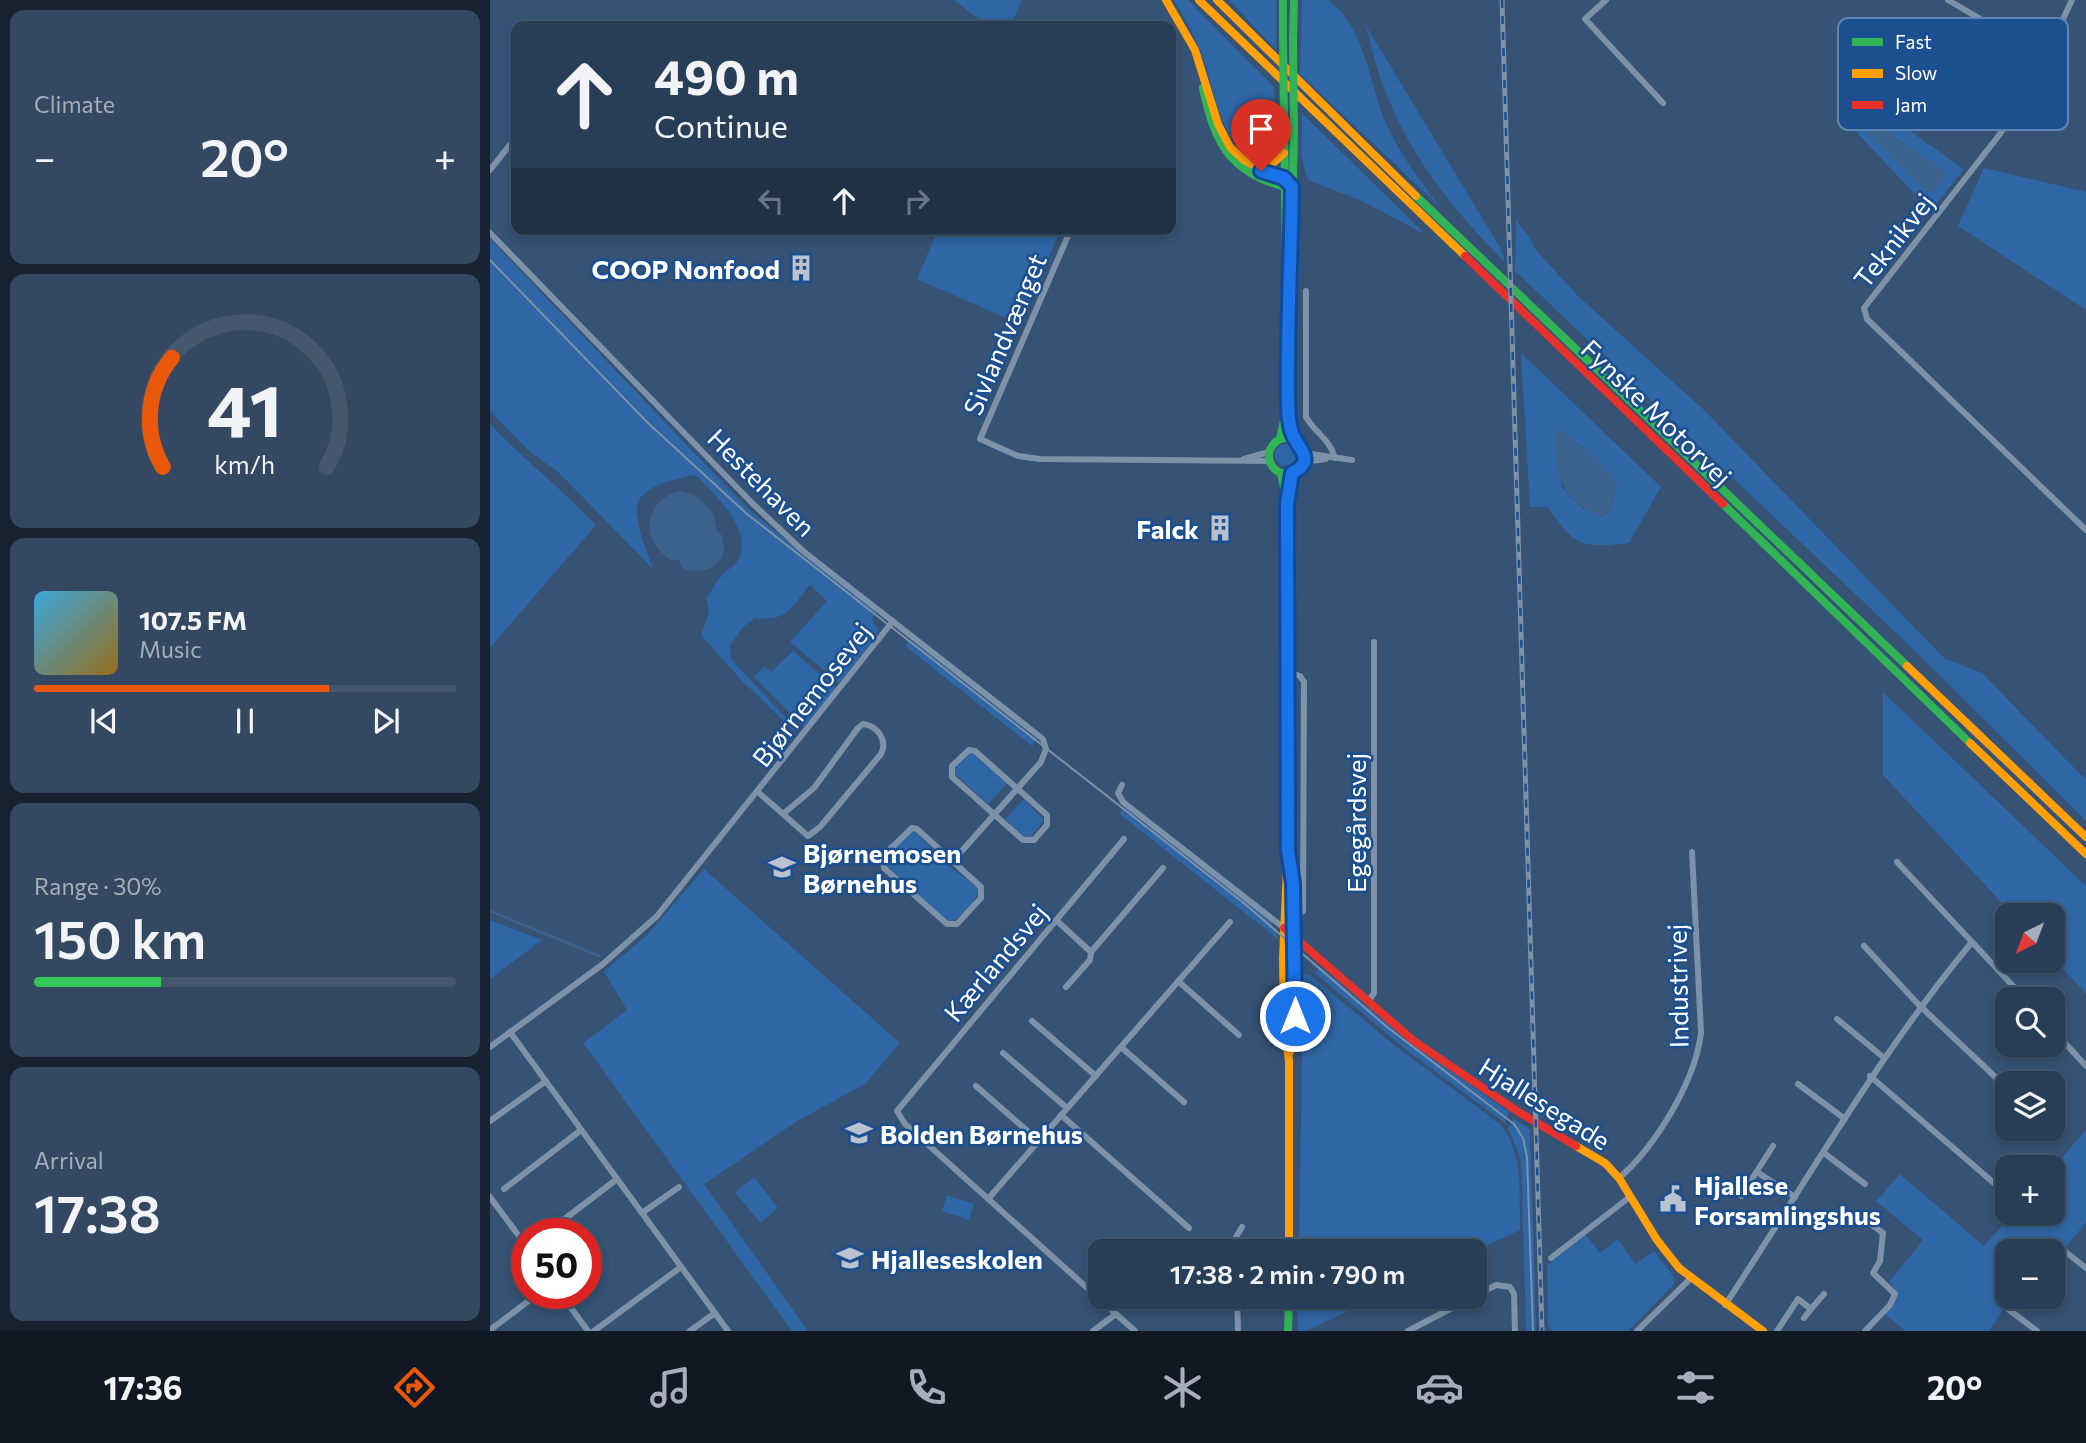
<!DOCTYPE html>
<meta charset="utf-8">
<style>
:root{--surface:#283e57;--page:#344961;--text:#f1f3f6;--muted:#a5aeba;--line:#44576d;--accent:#ea580c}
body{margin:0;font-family:Commissioner,sans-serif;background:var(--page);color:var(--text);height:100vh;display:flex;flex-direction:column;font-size:26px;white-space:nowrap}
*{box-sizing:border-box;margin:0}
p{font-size:23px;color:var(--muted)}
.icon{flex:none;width:38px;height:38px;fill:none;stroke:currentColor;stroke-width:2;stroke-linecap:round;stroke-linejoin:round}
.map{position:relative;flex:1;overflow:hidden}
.sheet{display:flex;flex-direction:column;gap:10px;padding:10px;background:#162230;width:490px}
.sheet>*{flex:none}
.top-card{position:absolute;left:21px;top:21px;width:665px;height:214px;border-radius:14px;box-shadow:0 4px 10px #0003,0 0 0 2px var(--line);background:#283e57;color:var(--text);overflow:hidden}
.needle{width:46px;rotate:222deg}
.tools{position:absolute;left:1505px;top:903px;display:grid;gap:14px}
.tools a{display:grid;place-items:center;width:70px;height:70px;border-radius:14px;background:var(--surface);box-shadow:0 4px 10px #0003,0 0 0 2px var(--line);font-size:35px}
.speed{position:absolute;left:21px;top:1218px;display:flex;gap:14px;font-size:35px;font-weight:700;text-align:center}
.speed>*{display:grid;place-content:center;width:91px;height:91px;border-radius:50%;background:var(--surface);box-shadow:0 4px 10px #0003,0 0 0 2px var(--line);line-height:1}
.speed .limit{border:10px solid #d22;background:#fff;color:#111}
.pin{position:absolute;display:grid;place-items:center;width:60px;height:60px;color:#fff;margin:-72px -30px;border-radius:50% 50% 50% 0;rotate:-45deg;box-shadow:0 0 7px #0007}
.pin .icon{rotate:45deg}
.me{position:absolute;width:77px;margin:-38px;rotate:0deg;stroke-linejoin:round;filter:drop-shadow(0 0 5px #0008)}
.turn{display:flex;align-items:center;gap:24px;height:147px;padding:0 28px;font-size:32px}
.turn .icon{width:91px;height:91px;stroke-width:2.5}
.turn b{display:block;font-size:49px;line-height:60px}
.lanes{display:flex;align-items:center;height:66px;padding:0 28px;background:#0003;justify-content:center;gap:35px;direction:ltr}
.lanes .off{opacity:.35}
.big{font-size:52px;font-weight:600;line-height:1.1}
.sheet .card{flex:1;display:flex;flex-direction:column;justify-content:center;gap:10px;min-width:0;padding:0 24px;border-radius:14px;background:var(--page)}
.sheet .dial{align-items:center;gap:0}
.dial svg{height:182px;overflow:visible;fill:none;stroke:var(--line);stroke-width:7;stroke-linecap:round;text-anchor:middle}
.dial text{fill:var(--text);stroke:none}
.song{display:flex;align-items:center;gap:21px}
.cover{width:84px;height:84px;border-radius:10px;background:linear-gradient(135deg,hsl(200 70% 55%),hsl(40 70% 35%))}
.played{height:7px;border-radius:4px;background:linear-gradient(90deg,var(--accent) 70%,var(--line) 70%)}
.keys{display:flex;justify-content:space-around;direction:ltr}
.heat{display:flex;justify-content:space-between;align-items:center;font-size:38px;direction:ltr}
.charge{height:10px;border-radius:5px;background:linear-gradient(90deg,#34c759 30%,var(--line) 0)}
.trip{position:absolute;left:598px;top:1239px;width:399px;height:70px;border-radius:14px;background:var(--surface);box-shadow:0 4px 10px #0003,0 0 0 2px var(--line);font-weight:600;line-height:70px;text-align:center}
.menu{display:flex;height:112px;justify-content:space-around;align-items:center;background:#101923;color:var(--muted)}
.menu .icon{width:49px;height:49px}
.menu .on{color:var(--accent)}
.menu b{font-size:32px;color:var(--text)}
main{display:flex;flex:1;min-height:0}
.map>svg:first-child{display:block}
</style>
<main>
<section class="sheet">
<div class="card"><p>Climate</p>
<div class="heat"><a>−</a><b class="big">20°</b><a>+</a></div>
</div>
<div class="card dial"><svg viewBox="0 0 100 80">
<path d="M14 69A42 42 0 1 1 86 69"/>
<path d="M14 69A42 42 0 0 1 18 21" stroke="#ea580c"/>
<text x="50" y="56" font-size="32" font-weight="700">41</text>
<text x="50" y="72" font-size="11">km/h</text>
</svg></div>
<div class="card">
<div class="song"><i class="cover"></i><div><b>107.5 FM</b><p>Music</p></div></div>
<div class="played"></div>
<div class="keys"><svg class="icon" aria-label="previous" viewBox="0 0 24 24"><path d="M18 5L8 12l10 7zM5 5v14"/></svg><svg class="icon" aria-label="pause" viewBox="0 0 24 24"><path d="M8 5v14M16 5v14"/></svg><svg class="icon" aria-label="next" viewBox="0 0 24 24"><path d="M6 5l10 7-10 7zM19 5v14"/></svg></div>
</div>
<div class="card"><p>Range · 30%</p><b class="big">150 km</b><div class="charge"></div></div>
<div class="card"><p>Arrival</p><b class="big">17:38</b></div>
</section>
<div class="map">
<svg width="1596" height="1331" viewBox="0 0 1596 1331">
<rect width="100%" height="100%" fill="#365274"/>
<!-- green -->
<g fill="#2f66a5" fill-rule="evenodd">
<path d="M464,0H532L520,26H498Z"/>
<path d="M683,0H698L784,87L787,154L779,159C733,162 725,89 713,58C706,37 695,18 683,0Z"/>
<path d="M739,0H786V50Z"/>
<path d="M812,0H838C874,25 879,80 894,119C908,152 930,181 952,209L810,74Z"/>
<path d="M875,24L1011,249L1015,262C964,212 921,157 895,91C886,70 882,46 875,24Z"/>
<path d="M1370,96L1474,169L1441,211L1350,115Z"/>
<path d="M812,113L936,235L872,201L818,180L811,155Z"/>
<path d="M1494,168L1596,192V310L1468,226Z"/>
<path d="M1026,220L1040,238L1045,249L1088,296L1215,411L1454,658L1492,673L1596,780V821L1424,650L1025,271Z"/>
<path d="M449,229H571L530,324L427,279Z"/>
<path d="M0,239L259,510L386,612L382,620L388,630L384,639L349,683L300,642L337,601L320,585C301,607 298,622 265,618L252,628L240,646L242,660L307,730H303L251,680L211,635L219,613L216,598C222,590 226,582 232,575C236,570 242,568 245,564C269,535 224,493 205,475C130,490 141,507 163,569L68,472L39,451L0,411Z"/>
<path d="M1031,353L1171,487L1139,543C1091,548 1085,547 1058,507H1040ZM1066,429L1081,438L1122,508L1093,509L1072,487Z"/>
<path d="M0,424C34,460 72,489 106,525L0,648Z"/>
<circle cx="796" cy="455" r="11"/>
<path d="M420,639L547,739L542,746L415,646Z"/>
<path d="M303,651L346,688L314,727L264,677L274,667L282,671Z"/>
<path d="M1393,692L1596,886V994L1563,958V915H1523L1393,775Z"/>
<path d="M477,754H484L517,784L498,804L465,774V768Z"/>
<path d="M534,799L554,820L541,837H534L515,819Z"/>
<path d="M634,807L781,921L789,940L630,814Z"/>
<path d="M426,832L459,866L488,888C490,899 470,920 459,922L396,865V858L419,833Z"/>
<path d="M214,869L410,1043L375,1084L309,1120L214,1184L318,1331H302L93,1043L137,1010L114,972L158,934Z"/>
<path d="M0,920L52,940L0,979Z"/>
<path d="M831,967L918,1041L1019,1112L1015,1123L915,1049L825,973Z"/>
<path d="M813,974L820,975L904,1045L1010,1124C1034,1153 1029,1195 1030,1230L985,1251H809Z"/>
<path d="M1024,1119L1040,1129L1046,1331H1036L1031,1160L1018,1128Z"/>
<path d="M1596,1130V1222L1563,1264V1251H1517V1297H1521L1499,1331H1415L1394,1313L1407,1298L1406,1290L1399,1282L1433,1240L1386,1201L1410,1174L1494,1246L1524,1213H1563V1168Z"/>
<path d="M264,1177L288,1208L270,1223L245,1192Z"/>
<path d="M457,1195L484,1204L479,1220L452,1211Z"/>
<path d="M1096,1235L1110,1253L1128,1239L1145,1264L1164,1251L1184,1277V1284L1138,1331H1063L1058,1326L1057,1265Z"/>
<path d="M808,1297H889L816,1331H808Z"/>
</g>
<!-- water -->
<g fill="#3b618d">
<path d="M1365,110L1455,172V177L1444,191L1437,192L1361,116Z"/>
<path d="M1066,428C1089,442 1113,461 1127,485L1122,508L1113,517C1068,500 1065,473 1066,428Z"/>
<path d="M187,491C208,492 225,508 226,527C227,535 229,529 232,536C242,562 216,577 194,569L188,560H181C150,541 153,504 187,491Z"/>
</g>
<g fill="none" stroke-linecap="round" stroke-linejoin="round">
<!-- stream -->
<path stroke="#3b618d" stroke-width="2.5" d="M0,911L109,956"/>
<!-- street -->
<g stroke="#7d92a8" stroke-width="6">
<path d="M1116,0L1095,19L1173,103"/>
<path d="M1458,0L1555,57"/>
<path d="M1582,0L1555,57L1510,134L1374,308L1377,319L1596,530"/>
<path d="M0,170L26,137"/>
<path d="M581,229L490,439L528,456L550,459L779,461"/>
<path d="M0,233L263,504L313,551L553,739L556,749L551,762L463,861"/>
<path d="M816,291V417C825,433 840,439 845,458"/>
<path d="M814,453L862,460"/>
<path d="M754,459L779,452"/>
<path d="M813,462L836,459"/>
<path d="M798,672L810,676L814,682L813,911L804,917"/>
<path d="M479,750L485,751L557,815V825L544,840H533L462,777V766Z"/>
<path d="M632,785L628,793L633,802L794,928"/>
<path d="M268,792L318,836L330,827L391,754C398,741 388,726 373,724L368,728L324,788L293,814"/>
<path d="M422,828L427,829L491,887V898L467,924H457L394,868L393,856Z"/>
<path d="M634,839L407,1111L415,1124L645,1331"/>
<path d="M566,920L601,952L673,868"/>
<path d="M1482,942L1535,999"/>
<path d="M1374,946L1429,1005L1517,1088"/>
<path d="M688,981L749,1035"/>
<path d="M576,987L600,960L601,952"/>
<path d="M878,1002L884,993V642"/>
<path d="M1347,1019L1393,1057"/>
<path d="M542,1021L606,1076"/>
<path d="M1563,1030L1596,1066"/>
<path d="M20,1032L238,1331"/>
<path d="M0,1047L113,964L167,916L403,621"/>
<path d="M631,1047L694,1102"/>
<path d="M513,1053L577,1108"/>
<path d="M1380,1076L1512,1190"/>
<path d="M1308,1084L1355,1119"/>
<path d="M486,1086L549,1141"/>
<path d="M571,1115L699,1228"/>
<path d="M0,1121L56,1081"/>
<path d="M1334,1153L1375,1184"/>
<path d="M1267,1172L1305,1197"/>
<path d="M1129,1178C1166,1146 1206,1080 1211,1032L1202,852"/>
<path d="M14,1189L91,1130"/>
<path d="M1251,1196L1283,1146"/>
<path d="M0,1197L37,1247"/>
<path d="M498,1199L740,922"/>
<path d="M152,1213L189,1187"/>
<path d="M55,1234L127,1179"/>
<path d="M1568,1246L1596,1268"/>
<path d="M746,1251V1237L752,1227"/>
<path d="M1061,1258L1141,1196"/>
<path d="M70,1293L98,1331"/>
<path d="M985,1296L1006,1285L1020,1287L1024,1294L1025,1331"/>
<path d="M747,1297L748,1331"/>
<path d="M1235,1305C1316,1183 1388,1055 1482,942L1407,862"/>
<path d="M1518,1309L1547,1331"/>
<path d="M1314,1318L1321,1309"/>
<path d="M0,1330L49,1293"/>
<path d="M104,1331L191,1267"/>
<path d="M200,1331L225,1313"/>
<path d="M603,1331L626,1314"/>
<path d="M918,1331L983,1297"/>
<path d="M1147,1331L1200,1279"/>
<path d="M1287,1331L1308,1299L1321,1309L1334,1294"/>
<path d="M1375,1331L1400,1305L1405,1294L1383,1273L1390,1261L1393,1233L1381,1224"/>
</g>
<!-- fast -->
<g stroke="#30b455" stroke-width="8">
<path d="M793,0V32"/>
<path d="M803,41L804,0"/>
<path d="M713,88C724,144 741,174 799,188"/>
<path d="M794,122L798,401L805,440"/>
<path d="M926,196L1417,666"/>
<path d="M801,259L804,132"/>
<circle cx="797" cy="456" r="18"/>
<path d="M790,439L796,411"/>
<path d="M791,473L797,503V867"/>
<path d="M1233,504L1480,743"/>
<path d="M798,1331L799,1297"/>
</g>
<!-- slow -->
<g stroke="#ff9f0a" stroke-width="8">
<path d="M676,0L705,50L728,124L740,147L754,160L802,187"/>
<path d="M709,0L975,256"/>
<path d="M727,0L926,196"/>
<path d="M761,160L781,165L794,153"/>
<path d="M798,498L802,473"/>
<path d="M1417,666L1596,837"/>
<path d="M1480,743L1596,854"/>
<path d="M800,863L807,957L800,1052"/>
<path d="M797,867L793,958L794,1024L799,1061V1251"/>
<path d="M1086,1146L1115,1163L1129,1178L1167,1240L1189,1268L1273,1331"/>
</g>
<!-- jam -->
<g stroke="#e5322d" stroke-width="8">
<path d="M975,256L1233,504"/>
<path d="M794,928L924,1041L1027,1111L1086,1146"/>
</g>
<!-- tram -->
<path stroke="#7e92a7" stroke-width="2" d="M0,260L158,423L257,514L755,904L897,1027L1024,1124L1033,1138L1037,1157L1043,1331"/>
<!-- rail casing -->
<g stroke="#7e92a7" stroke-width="5">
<path id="rail" d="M1012,0L1052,1331"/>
</g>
<!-- rail -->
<use href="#rail" stroke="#1b4f8f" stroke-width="2.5" stroke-dasharray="8" stroke-linecap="butt"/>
<!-- fast-bridge -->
<g stroke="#30b455" stroke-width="8">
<path d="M793,32L794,122"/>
<path d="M803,41L804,132"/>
</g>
</g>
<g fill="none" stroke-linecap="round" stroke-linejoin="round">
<!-- route casing -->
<g stroke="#114b97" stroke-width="18">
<path id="route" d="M771,171L794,178L802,187C801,257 797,326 798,397C798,408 798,429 805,439C812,452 824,462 802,473L797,503L798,849L803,884L805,1016"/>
</g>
<!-- route -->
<use href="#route" stroke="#1a73e8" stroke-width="12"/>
</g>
<!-- icons -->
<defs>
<g id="building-bare" transform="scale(2.1)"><path d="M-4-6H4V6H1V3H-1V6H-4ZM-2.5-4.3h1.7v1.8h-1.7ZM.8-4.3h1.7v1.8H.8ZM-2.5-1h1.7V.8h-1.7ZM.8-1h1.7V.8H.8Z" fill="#b9c2ce" stroke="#1b4f8f" stroke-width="2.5" paint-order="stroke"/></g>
<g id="school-bare" transform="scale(2.1)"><path d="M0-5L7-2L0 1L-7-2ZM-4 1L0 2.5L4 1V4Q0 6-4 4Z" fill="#b9c2ce" stroke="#1b4f8f" stroke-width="2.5" paint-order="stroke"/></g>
<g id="civic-bare" transform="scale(2.1)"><path d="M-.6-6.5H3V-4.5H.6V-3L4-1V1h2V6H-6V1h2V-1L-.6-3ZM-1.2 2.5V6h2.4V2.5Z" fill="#b9c2ce" stroke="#1b4f8f" stroke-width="2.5" paint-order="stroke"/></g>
</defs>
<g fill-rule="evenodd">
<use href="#building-bare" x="311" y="268"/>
<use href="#building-bare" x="730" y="528"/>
<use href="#school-bare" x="292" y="867"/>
<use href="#school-bare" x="369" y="1133"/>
<use href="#civic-bare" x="1183" y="1199"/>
<use href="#school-bare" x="360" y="1258"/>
</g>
<g text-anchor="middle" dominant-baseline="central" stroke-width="5" stroke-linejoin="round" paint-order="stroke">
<!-- street labels -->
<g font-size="26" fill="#fff" stroke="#1b4f8f">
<text transform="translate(1403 240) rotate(-52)">Teknikvej</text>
<text transform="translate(514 334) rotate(-67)">Sivlandvænget</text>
<text transform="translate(1167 412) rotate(44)">Fynske Motorvej</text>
<text transform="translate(272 482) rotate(45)">Hestehaven</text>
<text transform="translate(321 694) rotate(-52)">Bjørnemosevej</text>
<text transform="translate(865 823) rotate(-90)">Egegårdsvej</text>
<text transform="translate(505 962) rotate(-50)">Kærlandsvej</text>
<text transform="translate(1187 986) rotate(-91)">Industrivej</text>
<text transform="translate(1055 1103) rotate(32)">Hjallesegade</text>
</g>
<!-- poi labels -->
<g font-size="26" font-weight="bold" fill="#fff" stroke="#1b4f8f" text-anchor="start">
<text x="290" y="268" text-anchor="end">COOP Nonfood</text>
<text x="709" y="528" text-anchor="end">Falck</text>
<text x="313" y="852">Bjørnemosen<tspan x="313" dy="30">Børnehus</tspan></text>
<text x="390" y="1133">Bolden Børnehus</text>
<text x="1204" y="1184">Hjallese<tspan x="1204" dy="30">Forsamlingshus</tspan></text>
<text x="381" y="1258">Hjalleseskolen</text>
</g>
</g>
<!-- legend -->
<rect x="1348" y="18" width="230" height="112" rx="10" fill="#1b4f8f" stroke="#5f84b1" stroke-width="2"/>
<rect x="1362" y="38" width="31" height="8" fill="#30b455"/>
<rect x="1362" y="69" width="31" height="9" fill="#ff9f0a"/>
<rect x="1362" y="101" width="31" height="8" fill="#e5322d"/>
<g font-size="19" fill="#fff">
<text x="1405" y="49">Fast</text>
<text x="1405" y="80">Slow</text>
<text x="1405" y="112">Jam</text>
</g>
</svg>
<div class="tools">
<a><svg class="needle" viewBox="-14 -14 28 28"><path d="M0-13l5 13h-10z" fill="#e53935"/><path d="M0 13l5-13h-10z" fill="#a5aeba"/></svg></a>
<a><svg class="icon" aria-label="search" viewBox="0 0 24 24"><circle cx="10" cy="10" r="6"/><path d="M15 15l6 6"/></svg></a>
<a><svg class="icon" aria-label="layers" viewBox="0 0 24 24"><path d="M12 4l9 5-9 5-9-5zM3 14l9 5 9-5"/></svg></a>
<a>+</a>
<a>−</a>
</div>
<div class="speed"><div class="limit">50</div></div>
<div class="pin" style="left:771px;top:171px;background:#d93025"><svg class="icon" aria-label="arrive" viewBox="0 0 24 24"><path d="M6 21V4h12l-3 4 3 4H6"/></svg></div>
<svg class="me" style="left:805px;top:1016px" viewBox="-20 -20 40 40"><circle r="17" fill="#1a73e8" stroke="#fff" stroke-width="3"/><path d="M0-11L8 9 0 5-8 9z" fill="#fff"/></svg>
<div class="trip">17:38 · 2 min · 790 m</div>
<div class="top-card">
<div class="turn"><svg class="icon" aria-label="ahead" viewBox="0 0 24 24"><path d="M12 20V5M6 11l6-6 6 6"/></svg><div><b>490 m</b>Continue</div></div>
<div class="lanes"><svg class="icon off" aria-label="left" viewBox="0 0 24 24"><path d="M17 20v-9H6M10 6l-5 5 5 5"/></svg><svg class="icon" aria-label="ahead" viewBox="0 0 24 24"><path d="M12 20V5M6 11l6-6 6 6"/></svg><svg class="icon off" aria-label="right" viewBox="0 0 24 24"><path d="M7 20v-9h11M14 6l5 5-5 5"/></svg></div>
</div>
</div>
</main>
<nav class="menu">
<b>17:36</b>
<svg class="icon on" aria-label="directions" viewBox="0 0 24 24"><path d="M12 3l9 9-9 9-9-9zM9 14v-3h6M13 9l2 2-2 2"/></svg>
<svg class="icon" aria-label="music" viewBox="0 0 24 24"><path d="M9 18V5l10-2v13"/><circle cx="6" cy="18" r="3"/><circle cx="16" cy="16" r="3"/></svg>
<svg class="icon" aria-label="phone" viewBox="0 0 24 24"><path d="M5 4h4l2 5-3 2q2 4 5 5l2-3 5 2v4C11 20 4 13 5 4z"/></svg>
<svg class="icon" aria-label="climate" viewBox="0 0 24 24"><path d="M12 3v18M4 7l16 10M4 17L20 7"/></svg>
<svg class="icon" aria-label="car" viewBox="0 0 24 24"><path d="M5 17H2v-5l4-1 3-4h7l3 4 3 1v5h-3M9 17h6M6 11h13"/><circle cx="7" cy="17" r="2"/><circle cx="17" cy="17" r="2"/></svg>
<svg class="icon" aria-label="filters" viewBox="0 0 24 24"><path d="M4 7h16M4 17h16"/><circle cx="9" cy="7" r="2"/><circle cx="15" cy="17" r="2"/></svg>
<b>20°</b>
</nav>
